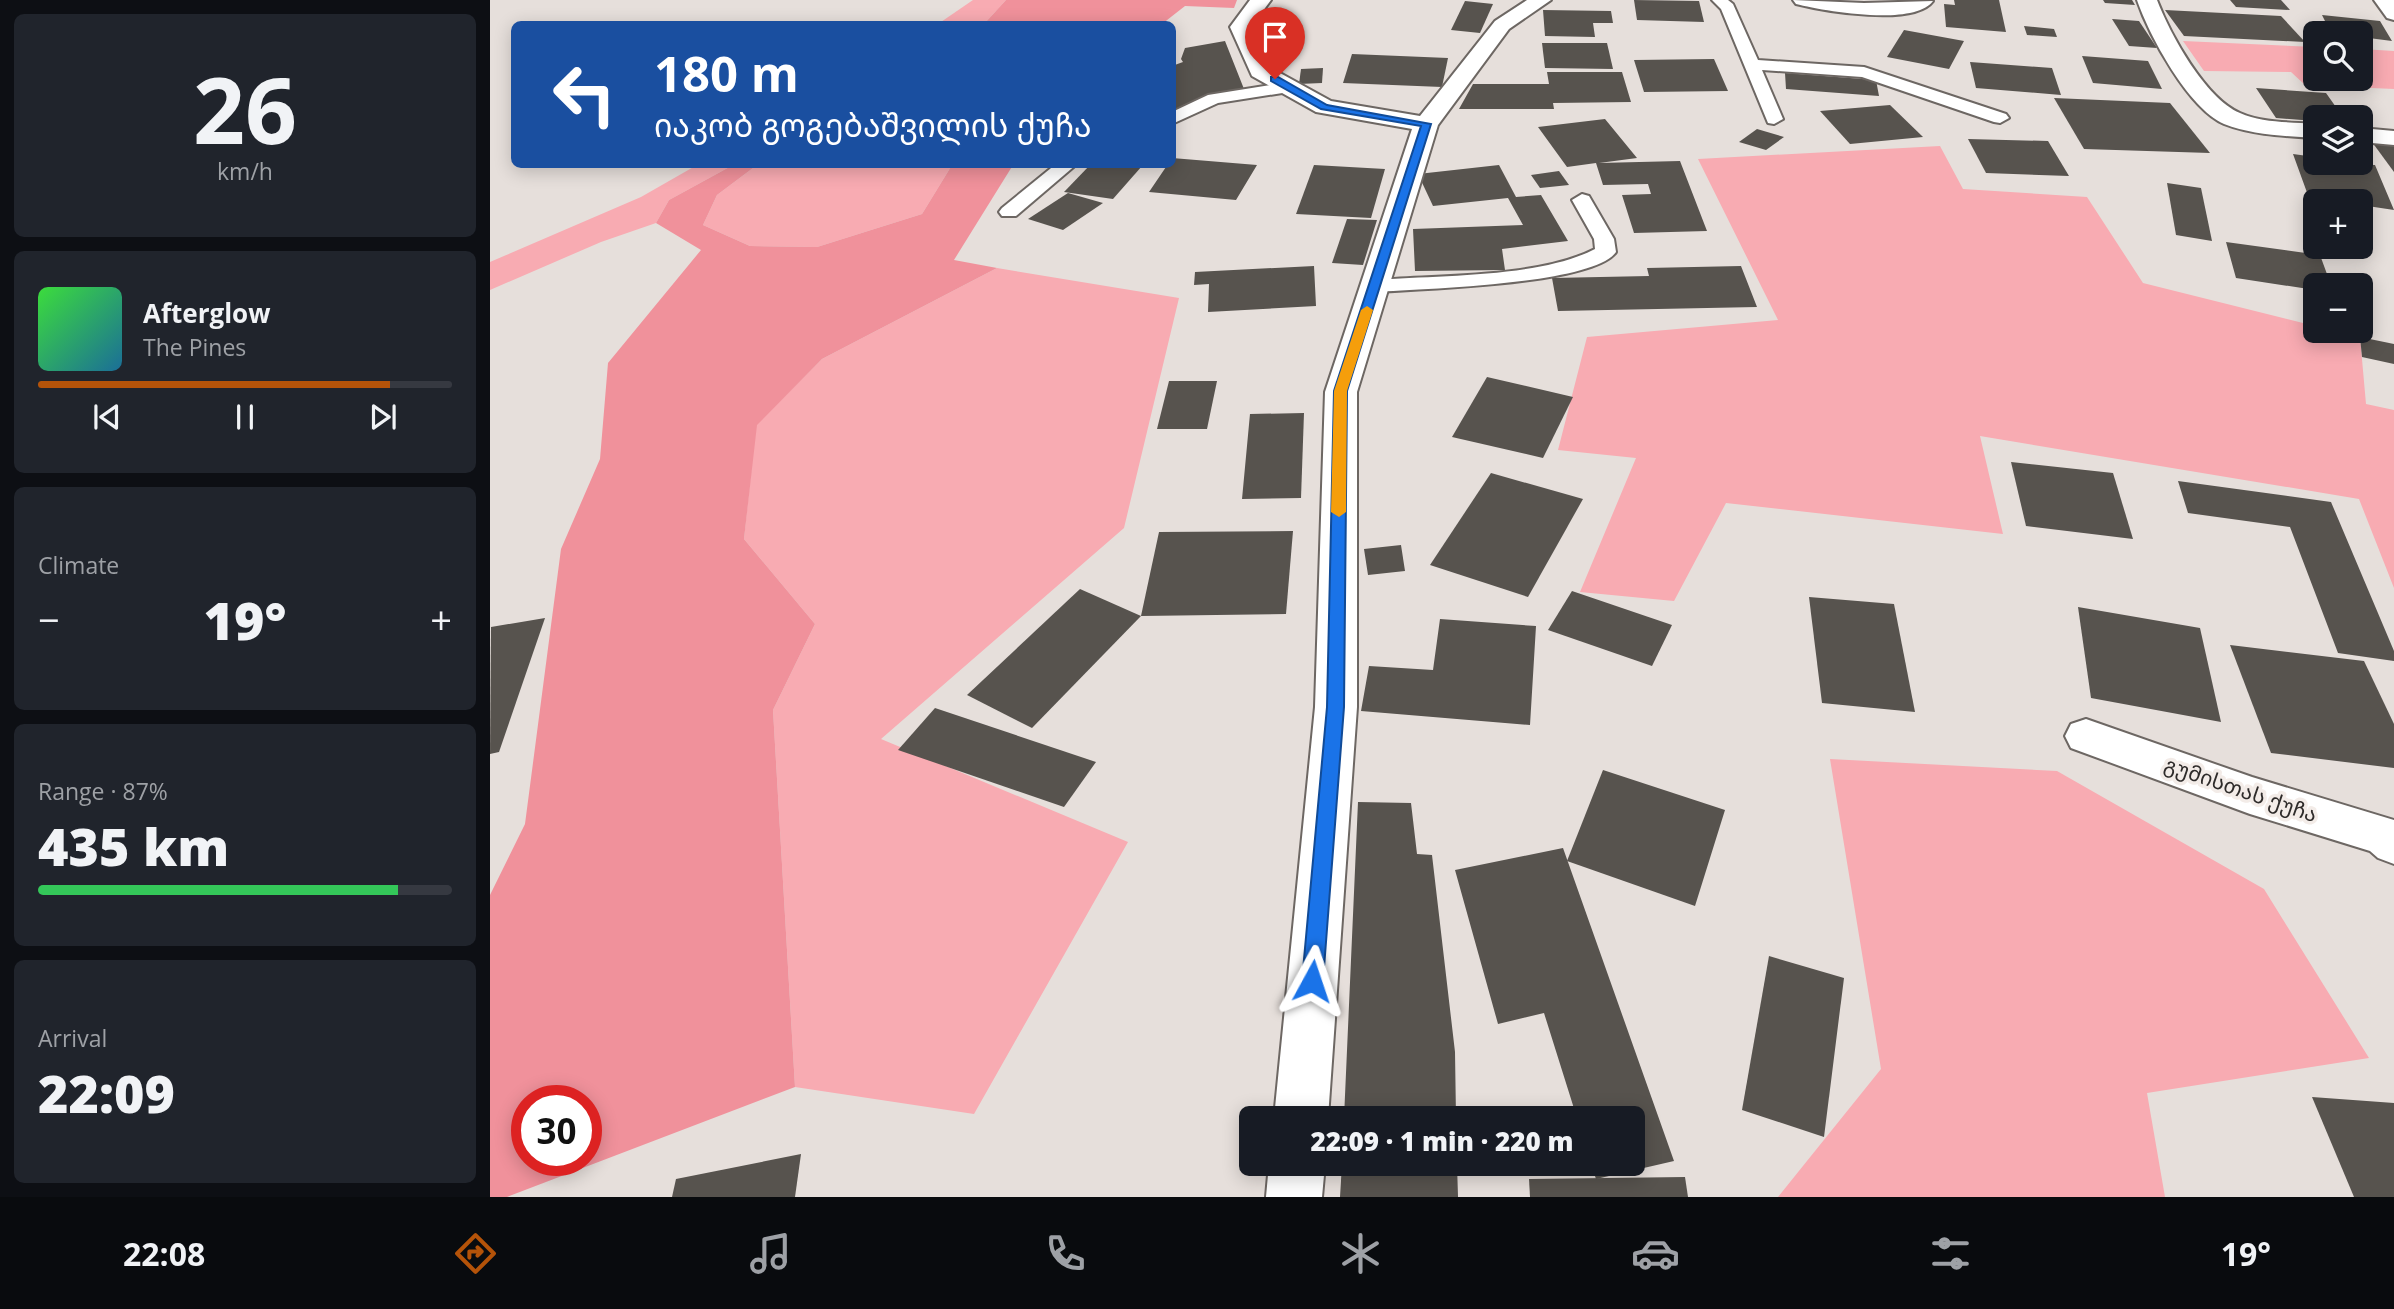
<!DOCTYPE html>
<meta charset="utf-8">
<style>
:root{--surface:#171b24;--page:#20242c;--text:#f1f3f6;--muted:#9ea1a6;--line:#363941;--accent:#b45309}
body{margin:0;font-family:"Open Sans","Noto Sans Georgian",sans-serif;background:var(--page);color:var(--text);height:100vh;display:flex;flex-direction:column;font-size:26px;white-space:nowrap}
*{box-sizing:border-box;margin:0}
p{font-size:23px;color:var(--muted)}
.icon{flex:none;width:38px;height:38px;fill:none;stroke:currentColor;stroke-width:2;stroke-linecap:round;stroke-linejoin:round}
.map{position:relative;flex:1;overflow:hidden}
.side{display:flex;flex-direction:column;gap:14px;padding:14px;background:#0d0f14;width:490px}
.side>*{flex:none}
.banner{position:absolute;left:21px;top:21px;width:665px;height:147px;border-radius:10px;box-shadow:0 4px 18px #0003;background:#1a4fa0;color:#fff;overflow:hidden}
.fabs{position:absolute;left:1813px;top:21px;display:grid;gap:14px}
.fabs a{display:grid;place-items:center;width:70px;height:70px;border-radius:10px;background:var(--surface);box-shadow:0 4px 18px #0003;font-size:35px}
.speed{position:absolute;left:21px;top:1085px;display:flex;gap:14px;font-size:35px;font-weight:700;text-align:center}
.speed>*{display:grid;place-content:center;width:91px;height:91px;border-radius:50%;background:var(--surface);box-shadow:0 4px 18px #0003;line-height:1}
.speed .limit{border:10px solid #d22;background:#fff;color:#111}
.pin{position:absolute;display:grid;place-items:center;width:60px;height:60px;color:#fff;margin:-72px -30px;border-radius:50% 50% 50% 0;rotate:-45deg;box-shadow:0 0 7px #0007}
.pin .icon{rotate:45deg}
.me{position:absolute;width:77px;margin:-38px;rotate:5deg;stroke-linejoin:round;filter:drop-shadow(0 0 5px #0008)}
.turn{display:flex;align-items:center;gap:24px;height:147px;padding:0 28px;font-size:32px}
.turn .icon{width:91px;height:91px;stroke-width:2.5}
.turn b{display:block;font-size:49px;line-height:60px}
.big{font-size:52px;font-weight:800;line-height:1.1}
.side .tile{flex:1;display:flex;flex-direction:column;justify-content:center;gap:10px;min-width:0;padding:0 24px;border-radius:10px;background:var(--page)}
.side .dial{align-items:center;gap:0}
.dial b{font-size:91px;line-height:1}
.song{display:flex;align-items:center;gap:21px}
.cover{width:84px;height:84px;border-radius:10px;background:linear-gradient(135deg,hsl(120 70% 55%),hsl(200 70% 35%))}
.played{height:7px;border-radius:4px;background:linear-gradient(90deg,var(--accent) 85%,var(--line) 85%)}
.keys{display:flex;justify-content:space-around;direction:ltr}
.heat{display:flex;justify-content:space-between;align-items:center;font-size:38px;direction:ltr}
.charge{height:10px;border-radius:5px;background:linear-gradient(90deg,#34c759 87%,var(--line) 0)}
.trip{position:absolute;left:749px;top:1106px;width:406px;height:70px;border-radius:10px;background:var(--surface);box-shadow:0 4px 18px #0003;font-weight:800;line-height:70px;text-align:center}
.menu{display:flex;height:112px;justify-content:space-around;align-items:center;background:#090b0e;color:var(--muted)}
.menu .icon{width:49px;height:49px}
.menu .active{color:var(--accent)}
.menu b{font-size:32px;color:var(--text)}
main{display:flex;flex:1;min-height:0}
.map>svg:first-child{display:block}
</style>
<main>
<section class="side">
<div class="tile dial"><b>26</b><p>km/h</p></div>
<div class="tile">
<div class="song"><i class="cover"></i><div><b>Afterglow</b><p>The Pines</p></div></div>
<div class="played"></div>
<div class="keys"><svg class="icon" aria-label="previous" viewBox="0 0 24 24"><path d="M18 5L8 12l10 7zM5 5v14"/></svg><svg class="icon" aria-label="pause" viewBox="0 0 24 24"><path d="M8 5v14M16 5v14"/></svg><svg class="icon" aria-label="next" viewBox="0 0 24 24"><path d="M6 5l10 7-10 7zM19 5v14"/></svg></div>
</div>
<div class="tile"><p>Climate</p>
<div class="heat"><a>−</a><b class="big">19°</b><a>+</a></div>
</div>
<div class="tile"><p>Range · 87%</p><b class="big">435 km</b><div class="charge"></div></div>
<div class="tile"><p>Arrival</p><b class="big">22:09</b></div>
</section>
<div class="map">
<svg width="1904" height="1197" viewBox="0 0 1904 1197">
<rect width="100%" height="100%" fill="#e6dfdb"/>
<!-- green -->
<g fill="#f8abb2">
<path d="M483,0H516L494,24H448Z"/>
<path d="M1693,41L1825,47V79H1871V49L1904,51V89L1815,85L1801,72L1714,71Z"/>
<path d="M1450,146L1473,189L1597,197L1653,283L1825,326V331H1845L1870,337L1876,404L1904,410V588L1869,499L1490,436L1513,534L1236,503L1184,601L1090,592L1146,458L1068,450L1097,337L1288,320L1208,159Z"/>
<path d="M207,165H243L179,200L166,223L111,242L0,290V262L151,197Z"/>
<path d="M267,165H462L432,214L327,247L260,246L213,225L227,195Z"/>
<path d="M507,268L689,298L634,528L391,739L638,842L484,1114L305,1087L283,710L325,624L254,539L266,425L332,359Z"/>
<path d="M1340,759L1567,771L1774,889L1879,1058L1657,1093L1675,1197H1288L1391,1069Z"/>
</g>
<!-- forest -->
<g fill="#f0919b" fill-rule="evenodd">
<path d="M516,0H747L744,8L695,6L672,24H494Z"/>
<path d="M243,165H267L227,195L213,225L260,246L327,247L432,214L462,165H523L464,260L507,268L332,359L267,425L254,539L325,624L283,710L305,1087L17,1197H0V895L35,824L71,549L110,459L118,363L211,250L166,223L179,200ZM37,1101H96V1160H37Z"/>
</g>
<!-- building -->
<g fill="#57534e">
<path d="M1144,0L1209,1L1214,22L1147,20Z"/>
<path d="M1464,0H1509L1516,32L1456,27L1454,4L1465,5Z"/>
<path d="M1613,0H1642L1645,5L1615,3Z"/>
<path d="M1740,0H1791L1800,10L1746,7Z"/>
<path d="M975,1L1003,4L990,33L961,30Z"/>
<path d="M1053,10L1121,11L1123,23H1103L1105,37L1055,36Z"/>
<path d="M1675,10L1791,16L1815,42L1694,36Z"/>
<path d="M1832,15L1890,21L1902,41L1871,37V33H1841Z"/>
<path d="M1622,19L1649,21L1667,48L1639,46Z"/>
<path d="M1534,26L1564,29L1567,37L1537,35Z"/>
<path d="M1414,30L1474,41L1459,69L1397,57Z"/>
<path d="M735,41L754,89L728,92L682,112V66L693,62L691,59L695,48Z"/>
<path d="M1052,43H1117L1123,69L1055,68Z"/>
<path d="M862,54L958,58L952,87L853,83Z"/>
<path d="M1592,56L1658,61L1672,89L1603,83Z"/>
<path d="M1224,59L1238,91L1154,92L1144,60Z"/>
<path d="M1480,62L1562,68L1571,95L1486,88Z"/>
<path d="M833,68L832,83L809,84L811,69Z"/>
<path d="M1057,72H1132L1141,102L1063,103L1064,109H969L983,84H1059Z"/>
<path d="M1295,73L1386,80L1389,96L1296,89Z"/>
<path d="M1766,88L1836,93L1853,117H1825V121L1786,118Z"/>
<path d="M1564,98L1680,103L1720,153L1594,149Z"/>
<path d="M1400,105L1433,137L1360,144L1330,111Z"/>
<path d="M1115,119L1147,158L1109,163L1190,161L1217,231L1144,233L1132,195L1161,194L1158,184L1113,185L1106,163L1077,167L1048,127Z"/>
<path d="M1267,129L1294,137L1276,150L1249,142Z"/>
<path d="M1478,139L1558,141L1579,176L1496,173Z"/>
<path d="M1882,142L1904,144V172Z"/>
<path d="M1803,154L1825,157V163L1885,165L1904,210L1871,205V201L1819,198Z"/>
<path d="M682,158L767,165L746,200L659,192L678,164H682Z"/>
<path d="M601,164H643L652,166L623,199L574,192Z"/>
<path d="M824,165L895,169L881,218L806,214Z"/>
<path d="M1009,165L1026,197L1051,195L1078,241L1012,249L1015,270L925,271L923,229L1033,225L1018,198L943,206L928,174Z"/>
<path d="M1069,171L1079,185L1050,188L1041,175Z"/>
<path d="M1677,183L1711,188L1722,241L1686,235Z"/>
<path d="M578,193L613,203L573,230L538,219Z"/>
<path d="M857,219L887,220L873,265L842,263Z"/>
<path d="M1736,242L1830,255L1841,285H1825V290L1746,278Z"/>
<path d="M824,266L826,306L718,312L719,284L704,285L705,272Z"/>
<path d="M1251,266L1267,307L1068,311L1062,278L1159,276L1157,268Z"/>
<path d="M1870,337L1904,344V364L1872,357Z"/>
<path d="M997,377L1083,397L1053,458L962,437Z"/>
<path d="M679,381H727L717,429H667Z"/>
<path d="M814,413L811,498L752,499L760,414Z"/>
<path d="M1521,462L1623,473L1643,539L1536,526Z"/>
<path d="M1001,473L1093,499L1038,597L940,565Z"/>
<path d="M1688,481L1841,502L1904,651V661L1848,653L1800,527L1698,513Z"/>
<path d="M803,531L796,614L651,616L669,532Z"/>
<path d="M911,545L915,571L878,575L874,549Z"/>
<path d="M590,589L651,616L542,728L477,695Z"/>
<path d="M1082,591L1182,625L1162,666L1058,630Z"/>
<path d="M1319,597L1404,604L1425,712L1332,703Z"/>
<path d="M1588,607L1710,628L1731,722L1601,698Z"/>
<path d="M55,618L9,752L0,754L1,627Z"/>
<path d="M950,619L1046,626L1040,725L871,711L879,666L943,670Z"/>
<path d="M1740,645L1874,661L1904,724V768L1781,753Z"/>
<path d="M445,708L606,762L574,807L408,750Z"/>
<path d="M1113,770L1235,810L1205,906L1077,861Z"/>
<path d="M868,802L921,803L927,854L942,855L965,1052L966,1118H854Z"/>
<path d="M1073,848L1184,1161L1106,1179L1101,1164H1143V1118H1087L1054,1013L1008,1024L965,870Z"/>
<path d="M1279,956L1354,978L1334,1137L1252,1110Z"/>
<path d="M1822,1097L1904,1103V1197H1864Z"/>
<path d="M311,1154L305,1197H182L186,1179Z"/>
<path d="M852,1164H967L968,1197H850Z"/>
<path d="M1195,1177L1198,1197H1040L1039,1179Z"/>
</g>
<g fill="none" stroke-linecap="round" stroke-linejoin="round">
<!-- service casing -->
<g stroke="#6d6763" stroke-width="4">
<g id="service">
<path d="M1222,0H1238L1243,4L1268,60L1374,67L1516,114L1519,118L1510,123L1504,122L1372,77L1272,70L1293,119L1284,124L1278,123L1231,9Z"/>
<path d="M799,82L805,83V91L728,103L682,124V112L718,95Z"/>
<path d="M566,164H587L526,216H512L509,212L512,208Z"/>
<path d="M1092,194L1099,196L1124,239L1126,252C1103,285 929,289 885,292L874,286L885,280C949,275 1049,278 1105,249L1104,239L1082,200Z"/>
</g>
</g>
<!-- minor casing -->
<g stroke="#6d6763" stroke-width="4">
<g id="minor">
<path d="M760,0H781L761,27L779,67L841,101L930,116L1005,21L1037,0H1061L1019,29L948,125L867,392V707L838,1118H784L825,707L835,392L922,129L826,112L762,76L740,27Z"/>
<path d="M1303,0L1374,3L1443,1C1424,27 1334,11 1306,4Z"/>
<path d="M1647,0H1667C1680,34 1715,98 1750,113C1772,123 1801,122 1825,124V138C1795,136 1762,135 1734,124C1698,108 1659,35 1647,0Z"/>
<path d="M1884,0H1904V20L1897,18Z"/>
<path d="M1871,128L1904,131V145L1871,142Z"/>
<path d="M1596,719L1762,777L1904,820V864L1888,858L1880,851L1760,814L1581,748L1575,736L1581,724Z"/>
<path d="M779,1164H835L832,1197H776Z"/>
</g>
</g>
<!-- service -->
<use href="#service" fill="#fff" fill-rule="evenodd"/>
<!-- minor -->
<use href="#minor" fill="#fff" fill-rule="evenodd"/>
</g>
<!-- route -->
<path fill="#1a73e8" stroke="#114b97" stroke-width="2" d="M781,77H788L837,105L941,124L857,391L854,707L833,981L829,988L822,991L815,988L812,981L837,707L844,391L931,126L831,109L781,81Z"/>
<!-- slow -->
<path fill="#f59e0b" d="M877,306L883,310L857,391L856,512L849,517L841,512L844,391L871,310Z"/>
<g text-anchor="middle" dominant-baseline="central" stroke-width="7" stroke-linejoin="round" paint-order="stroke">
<!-- street labels -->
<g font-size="21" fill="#2e2b2a" stroke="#f3ece8">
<text transform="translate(1751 789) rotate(19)">გუმისთას ქუჩა</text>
</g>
</g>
</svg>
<div class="fabs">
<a><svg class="icon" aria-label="search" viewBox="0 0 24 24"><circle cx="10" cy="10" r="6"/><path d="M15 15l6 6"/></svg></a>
<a><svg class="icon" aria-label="layers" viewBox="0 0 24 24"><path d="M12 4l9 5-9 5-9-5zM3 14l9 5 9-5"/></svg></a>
<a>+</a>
<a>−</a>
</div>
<div class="speed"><div class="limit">30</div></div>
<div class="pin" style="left:785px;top:79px;background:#d93025"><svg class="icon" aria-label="arrive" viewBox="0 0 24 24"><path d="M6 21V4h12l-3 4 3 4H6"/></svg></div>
<svg class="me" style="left:822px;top:981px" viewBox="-20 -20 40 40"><path d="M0-17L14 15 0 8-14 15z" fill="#1a73e8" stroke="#fff" stroke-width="4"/></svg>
<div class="trip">22:09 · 1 min · 220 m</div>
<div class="banner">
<div class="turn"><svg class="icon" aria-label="left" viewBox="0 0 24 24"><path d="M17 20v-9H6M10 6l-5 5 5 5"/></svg><div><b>180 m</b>იაკობ გოგებაშვილის ქუჩა</div></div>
</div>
</div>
</main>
<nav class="menu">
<b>22:08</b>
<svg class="icon active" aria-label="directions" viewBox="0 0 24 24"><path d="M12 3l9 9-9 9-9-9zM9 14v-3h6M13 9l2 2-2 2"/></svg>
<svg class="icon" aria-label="music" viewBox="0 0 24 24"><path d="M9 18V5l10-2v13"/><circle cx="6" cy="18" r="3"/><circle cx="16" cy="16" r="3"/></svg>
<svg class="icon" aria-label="phone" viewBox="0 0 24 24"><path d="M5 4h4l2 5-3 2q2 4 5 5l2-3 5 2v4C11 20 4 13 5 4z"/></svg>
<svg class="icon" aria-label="climate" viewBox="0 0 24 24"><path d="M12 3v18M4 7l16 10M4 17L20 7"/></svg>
<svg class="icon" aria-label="car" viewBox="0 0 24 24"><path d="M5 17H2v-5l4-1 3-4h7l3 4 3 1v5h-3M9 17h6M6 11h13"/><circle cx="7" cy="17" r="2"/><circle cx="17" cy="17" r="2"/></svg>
<svg class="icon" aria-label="filters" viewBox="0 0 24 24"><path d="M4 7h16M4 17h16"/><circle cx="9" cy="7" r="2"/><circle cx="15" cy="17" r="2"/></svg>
<b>19°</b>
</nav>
